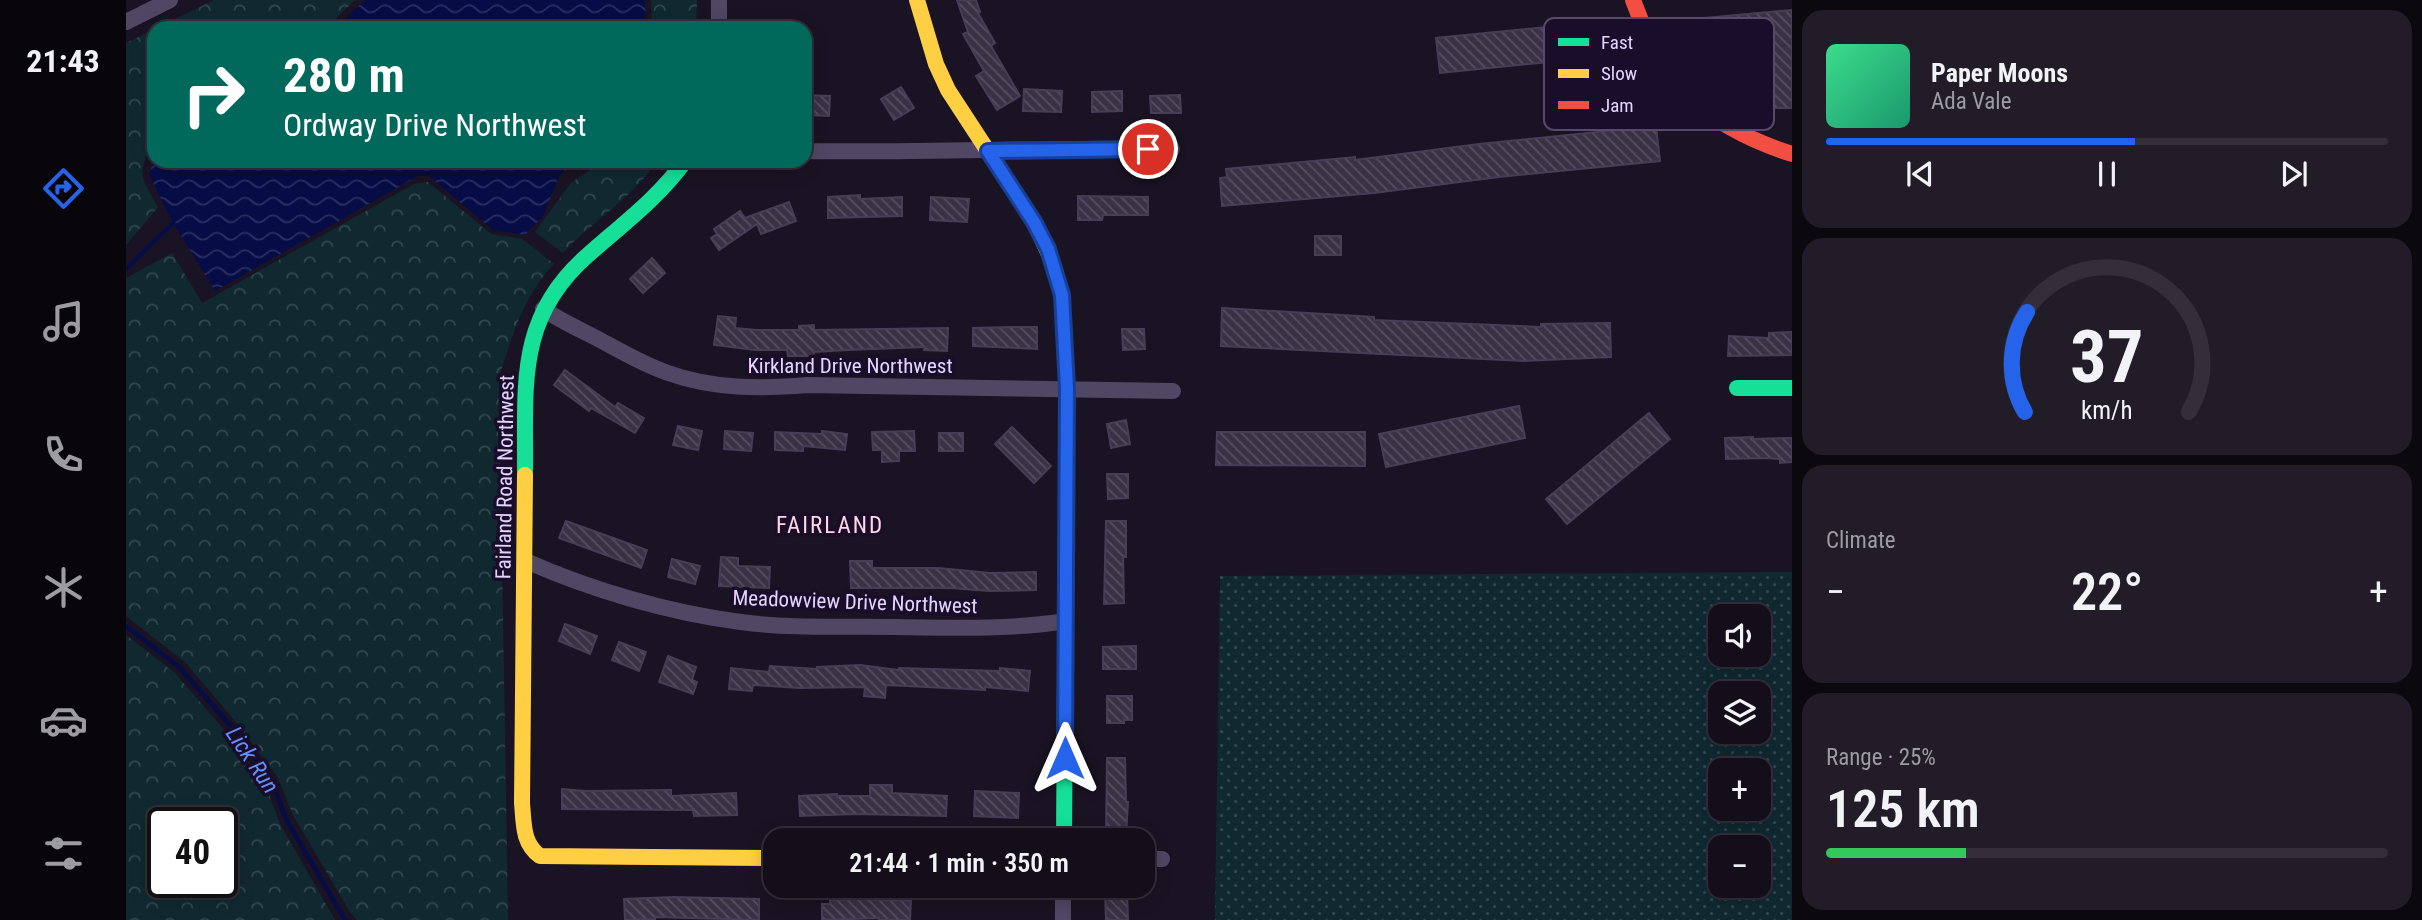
<!DOCTYPE html>
<meta charset="utf-8">
<style>
:root{--surface:#140e1a;--page:#211c27;--text:#f1f3f6;--muted:#9d9ca2;--line:#332e39;--accent:#2563eb}
body{margin:0;font-family:"Roboto Condensed",sans-serif;background:var(--page);color:var(--text);height:100vh;display:flex;flex-direction:column;font-size:26px;white-space:nowrap}
*{box-sizing:border-box;margin:0}
p{font-size:23px;color:var(--muted)}
.icon{flex:none;width:38px;height:38px;fill:none;stroke:currentColor;stroke-width:2;stroke-linecap:round;stroke-linejoin:round}
.map{position:relative;flex:1;overflow:hidden}
.sheet{display:flex;flex-direction:column;gap:10px;padding:10px;background:#0b080e;width:630px}
.sheet>*{flex:none}
.banner{position:absolute;left:21px;top:21px;width:665px;height:147px;border-radius:21px;box-shadow:0 4px 18px #0003,0 0 0 2px var(--line);background:#00695c;color:#fff;overflow:hidden}
.tools{position:absolute;left:1582px;top:604px;display:grid;gap:14px}
.tools a{display:grid;place-items:center;width:63px;height:63px;border-radius:14px;background:var(--surface);box-shadow:0 4px 18px #0003,0 0 0 2px var(--line);font-size:35px}
.speed{position:absolute;left:21px;top:807px;display:flex;gap:14px;font-size:35px;font-weight:700;text-align:center}
.speed>*{display:grid;place-content:center;width:91px;height:91px;border-radius:50%;background:var(--surface);box-shadow:0 4px 18px #0003,0 0 0 2px var(--line);line-height:1}
.speed .limit{border:4px solid #111;border-radius:10px;background:#fff;color:#111}
.pin{position:absolute;display:grid;place-items:center;width:60px;height:60px;color:#fff;margin:-30px;border:4px solid #fff;border-radius:50%;box-shadow:0 2px 7px #0007}
.me{position:absolute;width:77px;margin:-38px;rotate:0deg;stroke-linejoin:round;filter:drop-shadow(0 0 5px #0008)}
.turn{display:flex;align-items:center;gap:24px;height:147px;padding:0 21px;font-size:32px}
.turn .icon{width:91px;height:91px;stroke-width:2.5}
.turn b{display:block;font-size:49px;line-height:60px}
.big{font-size:52px;font-weight:600;line-height:1.1}
.sheet .card{flex:1;display:flex;flex-direction:column;justify-content:center;gap:10px;min-width:0;padding:0 24px;border-radius:21px;background:var(--page)}
.sheet .dial{align-items:center;gap:0}
.dial svg{height:182px;overflow:visible;fill:none;stroke:var(--line);stroke-width:7;stroke-linecap:round;text-anchor:middle}
.dial text{fill:var(--text);stroke:none}
.song{display:flex;align-items:center;gap:21px}
.cover{width:84px;height:84px;border-radius:10px;background:linear-gradient(135deg,hsl(150 70% 55%),hsl(160 70% 35%))}
.played{height:7px;border-radius:4px;background:linear-gradient(90deg,var(--accent) 55%,var(--line) 55%)}
.keys{display:flex;justify-content:space-around;direction:ltr}
.heat{display:flex;justify-content:space-between;align-items:center;font-size:38px;direction:ltr}
.charge{height:10px;border-radius:5px;background:linear-gradient(90deg,#34c759 25%,var(--line) 0)}
.trip{position:absolute;left:637px;top:828px;width:392px;height:70px;border-radius:21px;background:var(--surface);box-shadow:0 4px 18px #0003,0 0 0 2px var(--line);font-weight:600;line-height:70px;text-align:center}
main{display:flex;flex:1;min-height:0}
.tab-bar{display:flex;flex-direction:column;width:126px;justify-content:space-around;align-items:center;background:#08060a;color:var(--muted)}
.tab-bar .icon{width:49px;height:49px}
.tab-bar .active{color:var(--accent)}
.tab-bar b{font-size:32px;color:var(--text)}
.map>svg:first-child{display:block}
</style>
<main>
<nav class="tab-bar">
<b>21:43</b>
<svg class="icon active" aria-label="directions" viewBox="0 0 24 24"><path d="M12 3l9 9-9 9-9-9zM9 14v-3h6M13 9l2 2-2 2"/></svg>
<svg class="icon" aria-label="music" viewBox="0 0 24 24"><path d="M9 18V5l10-2v13"/><circle cx="6" cy="18" r="3"/><circle cx="16" cy="16" r="3"/></svg>
<svg class="icon" aria-label="phone" viewBox="0 0 24 24"><path d="M5 4h4l2 5-3 2q2 4 5 5l2-3 5 2v4C11 20 4 13 5 4z"/></svg>
<svg class="icon" aria-label="climate" viewBox="0 0 24 24"><path d="M12 3v18M4 7l16 10M4 17L20 7"/></svg>
<svg class="icon" aria-label="car" viewBox="0 0 24 24"><path d="M5 17H2v-5l4-1 3-4h7l3 4 3 1v5h-3M9 17h6M6 11h13"/><circle cx="7" cy="17" r="2"/><circle cx="17" cy="17" r="2"/></svg>
<svg class="icon" aria-label="filters" viewBox="0 0 24 24"><path d="M4 7h16M4 17h16"/><circle cx="9" cy="7" r="2"/><circle cx="15" cy="17" r="2"/></svg>
</nav>
<div class="map">
<svg width="1666" height="920" viewBox="0 0 1666 920">
<defs>
<pattern id="grass-dots" width="8" height="8" patternUnits="userSpaceOnUse" patternTransform="scale(1.75)"><rect width="8" height="8" fill="#102931"/><path d="M2 2h.1M6 6h.1" fill="none" stroke="#334750" stroke-width="1.8" stroke-linecap="round"/></pattern>
<pattern id="forest-crowns" width="20" height="18" patternUnits="userSpaceOnUse" patternTransform="scale(1.75)"><rect width="20" height="18" fill="#102931"/><path d="M2 6a3 3 0 1 1 6 0M12 15a3 3 0 1 1 6 0" fill="none" stroke="#334750"/></pattern>
<pattern id="water-waves" width="16" height="10" patternUnits="userSpaceOnUse" patternTransform="scale(1.75)"><rect width="16" height="10" fill="#060d46"/><path d="M0 5q4-4 8 0t8 0" fill="none" stroke="#2a2f62"/></pattern>
<pattern id="building-back-hatch" width="6" height="6" patternUnits="userSpaceOnUse" patternTransform="scale(1.75)"><rect width="6" height="6" fill="#3a3145"/><path d="M-1 5l2 2M0 0l6 6M5-1l2 2" fill="none" stroke="#564e61"/></pattern>
</defs>
<rect width="100%" height="100%" fill="#1a1323"/>
<!-- grass -->
<path fill="url(#grass-dots)" fill-rule="evenodd" d="M1666,572V920H1089L1094,576ZM1594,616H1633V654H1594ZM1594,693H1633V732H1594ZM1594,770H1633V808H1594ZM1594,847H1633V886H1594Z"/>
<!-- forest -->
<g fill="url(#forest-crowns)" fill-rule="evenodd">
<path d="M88,0H229L200,28H31Z"/>
<path d="M525,0H571L570,28H526Z"/>
<path d="M28,29V145C8,173 17,180 32,207L0,245V43Z"/>
<path d="M477,161H531C507,198 466,221 437,253L409,232L445,183Z"/>
<path d="M302,182L365,234L396,239L428,264C398,294 386,337 373,377L382,920H231L224,912L167,815L152,778L115,728L60,663L0,616V278L46,253L76,303L290,183Z"/>
<path d="M0,635L49,673L105,738L139,784L154,824L209,920H0ZM96,822V882H37V822Z"/>
</g>
<!-- water -->
<g fill="url(#water-waves)">
<path d="M239,0H519L520,28H209Z"/>
<path d="M28,158V161H454L434,175L417,216L399,235L367,230L303,176H292L89,291L47,223L23,175Z"/>
</g>
<g fill="none" stroke-linecap="round" stroke-linejoin="round">
<!-- stream -->
<g stroke="#060d46" stroke-width="4.5">
<path d="M0,269L47,223L48,217"/>
<path d="M0,626L54,668L111,733L146,781L160,819L219,920"/>
</g>
</g>
<!-- building -->
<g fill="url(#building-back-hatch)" stroke="#483d57" stroke-width="2">
<path d="M831,0H850L854,12L852,13L869,43L865,46L894,96L871,110L850,76L858,71L837,34L842,32Z"/>
<path d="M1666,10V108H1646L1645,46L1571,53L1568,19Z"/>
<path d="M1470,22L1473,57L1314,73L1310,38Z"/>
<path d="M775,87L788,108L768,120L755,99Z"/>
<path d="M898,89L936,91L935,112L897,111Z"/>
<path d="M996,91V111L966,112V92Z"/>
<path d="M679,95L704,96L703,116L679,115Z"/>
<path d="M1054,95L1055,113H1025L1024,96Z"/>
<path d="M1530,126L1534,161L1373,177L1248,193L1096,206L1094,178L1101,177L1100,169L1229,157V160L1353,144Z"/>
<path d="M734,195V199L776,197V216L702,218V197Z"/>
<path d="M952,196L1022,197V215H977L976,220H952Z"/>
<path d="M805,197L843,199L841,222L804,220Z"/>
<path d="M663,202L670,221L635,234L631,224L593,250L585,238L591,234L588,229L614,211L619,218Z"/>
<rect x="1189" y="236" width="26" height="19"/>
<path d="M526,258L539,273L517,293L504,279Z"/>
<path d="M1096,308L1248,317V320L1415,327V324L1484,323L1485,357L1398,361L1095,346Z"/>
<path d="M592,316L610,318L609,328L631,330H673V326L688,325V330L822,328L821,351L798,350L799,347L722,350L688,352V356H662L661,350H629L588,345Z"/>
<path d="M884,327H911V349L847,346V328Z"/>
<path d="M996,329H1018L1019,349L997,350Z"/>
<path d="M1666,332V355L1602,356L1603,336L1643,338V333Z"/>
<path d="M439,370L489,407L492,403L518,418L509,433L465,408L463,411L428,385Z"/>
<path d="M1393,406L1399,438L1260,467L1253,434Z"/>
<path d="M1523,413L1544,439L1441,524L1420,499Z"/>
<path d="M1000,420L1004,444L985,448L981,424Z"/>
<path d="M552,426L576,431L572,450L547,445Z"/>
<path d="M886,427L925,466L908,483L869,444Z"/>
<path d="M599,431L627,433L625,451L598,449Z"/>
<path d="M696,431L721,434L719,450L677,446V451L649,450V432L696,434Z"/>
<path d="M788,431L789,451H773V461L756,462V450H747L746,432Z"/>
<path d="M1091,432H1239V466L1090,465Z"/>
<rect x="813" y="433" width="24" height="18"/>
<path d="M1627,437V439L1666,438V462L1654,463V459L1638,458L1600,459L1599,438Z"/>
<path d="M981,474H1002V498L982,499Z"/>
<path d="M440,521L521,550L515,568L433,538Z"/>
<path d="M980,521H1000V557H997L998,603L978,604Z"/>
<path d="M595,557L612,558V566L644,567L643,588L593,586Z"/>
<path d="M546,559L574,566L569,584L542,577Z"/>
<path d="M724,561H746V568H813L864,573L910,572V590L863,591L825,588H725Z"/>
<path d="M439,624L471,636L464,654L433,641Z"/>
<path d="M493,642L520,652L513,671L486,660Z"/>
<path d="M1010,646V669H977V647Z"/>
<path d="M542,656L570,667L566,680L571,682L567,694L533,682Z"/>
<path d="M734,665L772,670L773,668L874,671V668L904,671L902,691L859,687V690L760,685L759,698L738,696L739,687L673,688L627,685L626,691L603,689L605,668L643,672L644,666L691,669V667Z"/>
<path d="M981,696H1006V720H998V723H981Z"/>
<path d="M981,758H999L1000,802H1002L1000,835H980Z"/>
<path d="M744,785H766V793L821,796L820,816L730,814L674,816L673,796L711,794V796H744Z"/>
<path d="M436,789L459,791L545,790V796L610,793L611,815L568,816L567,810L436,809Z"/>
<path d="M849,791L893,793L892,818L848,816Z"/>
<path d="M1001,890L1002,920H980L979,891Z"/>
<path d="M547,897L633,899V920L529,917V919L499,920L498,899Z"/>
<path d="M733,899L785,901L784,920H753V918L696,920V904H704V900Z"/>
</g>
<g fill="none" stroke-linecap="round" stroke-linejoin="round">
<!-- street -->
<g stroke="#504764" stroke-width="16">
<path d="M0,22L44,0"/>
<path d="M593,28V0"/>
<path d="M679,151C801,153 923,147 1046,149"/>
<path d="M417,309C435,321 455,330 474,340C496,352 518,365 542,373C587,389 634,389 681,385L1047,391"/>
<path d="M400,561C465,590 544,613 615,622C665,629 718,626 769,627C826,628 883,630 940,621"/>
<path d="M1017,859H1036"/>
<path d="M937,920V886"/>
</g>
<!-- fast -->
<g stroke="#16e098" stroke-width="16">
<path d="M923,254L936,295L941,388L938,840"/>
<path d="M1611,388H1666"/>
<path d="M399,475C400,386 389,318 463,254C497,224 532,198 559,161"/>
</g>
<!-- slow -->
<g stroke="#ffcf43" stroke-width="16">
<path d="M791,0L810,64L822,90L908,222L923,254"/>
<path d="M399,475L396,803C398,823 396,843 414,856L649,858"/>
</g>
<!-- jam -->
<path stroke="#f24e42" stroke-width="16" d="M1507,0C1538,86 1579,126 1666,154"/>
</g>
<g fill="none" stroke-linecap="round" stroke-linejoin="round">
<!-- route casing -->
<g stroke="#184099" stroke-width="18">
<path id="route" d="M939,758L941,388L936,295L922,249L908,222L862,151L1022,149"/>
</g>
<!-- route -->
<use href="#route" stroke="#2563eb" stroke-width="12"/>
</g>
<g text-anchor="middle" dominant-baseline="central" stroke-width="7" stroke-linejoin="round" paint-order="stroke">
<!-- street labels -->
<g font-size="21" fill="#e4d4ff" stroke="#190d29">
<text x="724" y="366">Kirkland Drive Northwest</text>
<text transform="translate(379 477) rotate(-89)">Fairland Road Northwest</text>
<text transform="translate(729 602) rotate(2)">Meadowview Drive Northwest</text>
</g>
<!-- neighbourhood labels -->
<g font-size="23" letter-spacing="2" fill="#ffd6e6" stroke="#190d29">
<text x="704" y="525">FAIRLAND</text>
</g>
<!-- water labels -->
<g font-size="23" font-style="italic" fill="#6290ff" stroke="#190d29">
<text transform="translate(126 760) rotate(56)">Lick Run</text>
</g>
</g>
<!-- legend -->
<rect x="1418" y="18" width="230" height="112" rx="10" fill="#190d29" stroke="#564969" stroke-width="2"/>
<rect x="1432" y="38" width="31" height="8" fill="#16e098"/>
<rect x="1432" y="69" width="31" height="9" fill="#ffcf43"/>
<rect x="1432" y="101" width="31" height="8" fill="#f24e42"/>
<g font-size="19" fill="#e4d4ff">
<text x="1475" y="49">Fast</text>
<text x="1475" y="80">Slow</text>
<text x="1475" y="112">Jam</text>
</g>
</svg>
<div class="tools">
<a><svg class="icon" aria-label="sound" viewBox="0 0 24 24"><path d="M4 9h4l5-4v14l-5-4H4zM17 9q2 3 0 6"/></svg></a>
<a><svg class="icon" aria-label="layers" viewBox="0 0 24 24"><path d="M12 4l9 5-9 5-9-5zM3 14l9 5 9-5"/></svg></a>
<a>+</a>
<a>−</a>
</div>
<div class="speed"><div class="limit">40</div></div>
<div class="pin" style="left:1022px;top:149px;background:#d93025"><svg class="icon" aria-label="arrive" viewBox="0 0 24 24"><path d="M6 21V4h12l-3 4 3 4H6"/></svg></div>
<svg class="me" style="left:939px;top:758px" viewBox="-20 -20 40 40"><path d="M0-17L14 15 0 8-14 15z" fill="#2563eb" stroke="#fff" stroke-width="4"/></svg>
<div class="trip">21:44 · 1 min · 350 m</div>
<div class="banner">
<div class="turn"><svg class="icon" aria-label="right" viewBox="0 0 24 24"><path d="M7 20v-9h11M14 6l5 5-5 5"/></svg><div><b>280 m</b>Ordway Drive Northwest</div></div>
</div>
</div>
<section class="sheet">
<div class="card">
<div class="song"><i class="cover"></i><div><b>Paper Moons</b><p>Ada Vale</p></div></div>
<div class="played"></div>
<div class="keys"><svg class="icon" aria-label="previous" viewBox="0 0 24 24"><path d="M18 5L8 12l10 7zM5 5v14"/></svg><svg class="icon" aria-label="pause" viewBox="0 0 24 24"><path d="M8 5v14M16 5v14"/></svg><svg class="icon" aria-label="next" viewBox="0 0 24 24"><path d="M6 5l10 7-10 7zM19 5v14"/></svg></div>
</div>
<div class="card dial"><svg viewBox="0 0 100 80">
<path d="M14 69A42 42 0 1 1 86 69"/>
<path d="M14 69A42 42 0 0 1 15 25" stroke="#2563eb"/>
<text x="50" y="56" font-size="32" font-weight="700">37</text>
<text x="50" y="72" font-size="11">km/h</text>
</svg></div>
<div class="card"><p>Climate</p>
<div class="heat"><a>−</a><b class="big">22°</b><a>+</a></div>
</div>
<div class="card"><p>Range · 25%</p><b class="big">125 km</b><div class="charge"></div></div>
</section>
</main>
